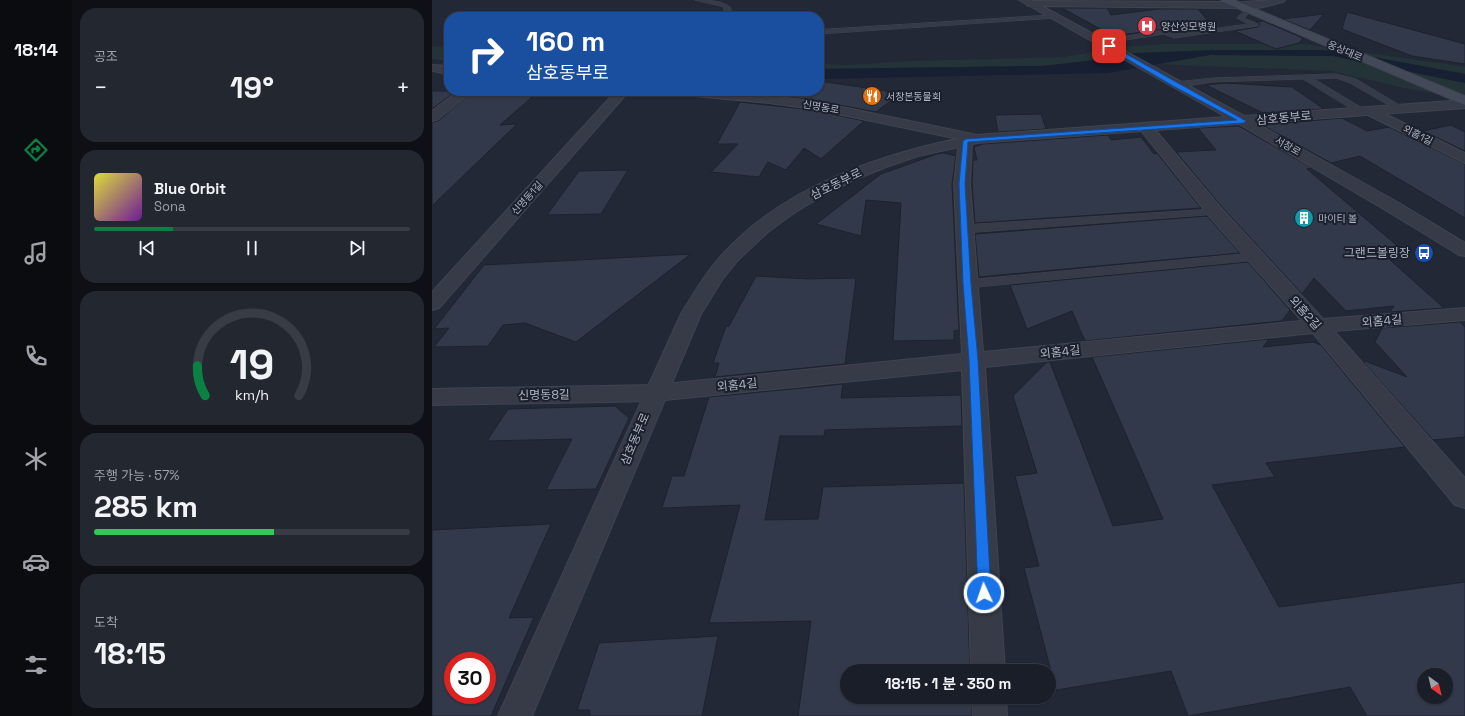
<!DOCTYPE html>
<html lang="ko">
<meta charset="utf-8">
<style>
:root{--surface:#1a1e28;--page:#232730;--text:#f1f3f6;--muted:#9fa2a8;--line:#383c45;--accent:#0b8043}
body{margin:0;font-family:"Space Grotesk","Noto Sans KR",sans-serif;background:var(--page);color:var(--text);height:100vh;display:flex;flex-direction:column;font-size:15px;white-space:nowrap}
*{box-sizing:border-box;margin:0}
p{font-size:13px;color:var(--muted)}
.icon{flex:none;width:22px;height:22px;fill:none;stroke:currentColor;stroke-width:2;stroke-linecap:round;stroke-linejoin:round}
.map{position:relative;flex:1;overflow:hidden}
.details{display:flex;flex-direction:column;gap:8px;padding:8px;background:#0e1016;width:360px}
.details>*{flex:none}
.guide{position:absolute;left:12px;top:12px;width:380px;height:84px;border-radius:16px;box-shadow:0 1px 3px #0004,0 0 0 1px var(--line);background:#1a4fa0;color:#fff;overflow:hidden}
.needle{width:26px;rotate:146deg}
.tools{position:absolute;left:985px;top:668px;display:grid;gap:8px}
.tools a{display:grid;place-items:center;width:36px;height:36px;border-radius:50%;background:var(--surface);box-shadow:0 1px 3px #0004,0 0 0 1px var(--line);font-size:20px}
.speed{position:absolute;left:12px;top:652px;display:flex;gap:8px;font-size:20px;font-weight:700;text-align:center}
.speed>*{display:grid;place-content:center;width:52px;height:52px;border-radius:50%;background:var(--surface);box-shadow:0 1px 3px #0004,0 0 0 1px var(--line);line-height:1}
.speed .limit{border:6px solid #d22;background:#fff;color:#111}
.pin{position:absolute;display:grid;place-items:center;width:34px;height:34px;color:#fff;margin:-17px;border-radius:8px;box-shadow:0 2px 6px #0006}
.me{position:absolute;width:44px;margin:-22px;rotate:357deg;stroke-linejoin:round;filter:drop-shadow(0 0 3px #0008)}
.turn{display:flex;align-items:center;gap:14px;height:84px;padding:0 16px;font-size:18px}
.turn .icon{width:52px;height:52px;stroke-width:2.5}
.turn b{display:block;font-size:28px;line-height:34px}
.big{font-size:30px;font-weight:600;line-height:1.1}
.details .card{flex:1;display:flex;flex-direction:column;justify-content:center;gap:6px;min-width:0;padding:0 14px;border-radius:16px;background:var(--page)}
.details .dial{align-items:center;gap:0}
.dial svg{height:104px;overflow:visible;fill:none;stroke:var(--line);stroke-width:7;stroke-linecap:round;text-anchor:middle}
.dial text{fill:var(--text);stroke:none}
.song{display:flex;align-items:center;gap:12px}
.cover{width:48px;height:48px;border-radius:6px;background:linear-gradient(135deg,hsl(60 70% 55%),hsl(280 70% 35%))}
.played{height:4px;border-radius:2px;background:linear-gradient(90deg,var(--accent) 25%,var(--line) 25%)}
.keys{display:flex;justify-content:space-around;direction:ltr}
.heat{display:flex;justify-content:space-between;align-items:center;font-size:22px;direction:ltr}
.charge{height:6px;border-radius:3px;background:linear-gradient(90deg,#34c759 57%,var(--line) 0)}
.trip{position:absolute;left:408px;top:664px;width:216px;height:40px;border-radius:20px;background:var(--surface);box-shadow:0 1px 3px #0004,0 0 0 1px var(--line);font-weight:600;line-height:40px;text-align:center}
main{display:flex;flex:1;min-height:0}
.tabs{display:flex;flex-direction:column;width:72px;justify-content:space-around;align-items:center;background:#0a0c10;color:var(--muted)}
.tabs .icon{width:28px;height:28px}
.tabs .on{color:var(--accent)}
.tabs b{font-size:18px;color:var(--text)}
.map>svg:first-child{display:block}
</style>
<main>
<nav class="tabs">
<b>18:14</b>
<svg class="icon on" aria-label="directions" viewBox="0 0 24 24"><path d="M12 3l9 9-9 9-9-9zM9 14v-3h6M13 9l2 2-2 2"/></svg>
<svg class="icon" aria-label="music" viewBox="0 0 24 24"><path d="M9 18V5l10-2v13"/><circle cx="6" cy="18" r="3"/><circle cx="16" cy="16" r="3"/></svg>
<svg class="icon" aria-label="phone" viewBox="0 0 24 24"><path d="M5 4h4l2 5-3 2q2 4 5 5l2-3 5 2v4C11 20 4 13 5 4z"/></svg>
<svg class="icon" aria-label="climate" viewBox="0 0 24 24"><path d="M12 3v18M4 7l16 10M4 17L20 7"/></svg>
<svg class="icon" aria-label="car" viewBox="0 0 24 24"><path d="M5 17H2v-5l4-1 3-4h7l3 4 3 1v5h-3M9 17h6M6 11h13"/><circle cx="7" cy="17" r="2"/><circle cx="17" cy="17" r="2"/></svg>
<svg class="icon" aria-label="filters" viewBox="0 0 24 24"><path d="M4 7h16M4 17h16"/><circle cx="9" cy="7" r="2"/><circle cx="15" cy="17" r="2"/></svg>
</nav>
<section class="details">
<div class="card"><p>공조</p>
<div class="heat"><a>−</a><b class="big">19°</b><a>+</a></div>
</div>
<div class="card">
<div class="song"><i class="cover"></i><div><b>Blue Orbit</b><p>Sona</p></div></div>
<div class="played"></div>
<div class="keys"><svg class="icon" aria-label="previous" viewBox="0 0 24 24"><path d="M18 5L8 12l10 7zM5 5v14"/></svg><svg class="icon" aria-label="pause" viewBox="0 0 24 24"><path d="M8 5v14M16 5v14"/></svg><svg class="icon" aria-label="next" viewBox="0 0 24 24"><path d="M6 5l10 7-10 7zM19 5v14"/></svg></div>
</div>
<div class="card dial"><svg viewBox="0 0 100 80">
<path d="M14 69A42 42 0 1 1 86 69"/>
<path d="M14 69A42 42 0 0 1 8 46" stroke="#0b8043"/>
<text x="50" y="56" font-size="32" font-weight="700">19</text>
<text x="50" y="72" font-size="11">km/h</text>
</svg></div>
<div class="card"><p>주행 가능 · 57%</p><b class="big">285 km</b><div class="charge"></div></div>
<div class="card"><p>도착</p><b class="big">18:15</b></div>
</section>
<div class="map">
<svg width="1033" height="716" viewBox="0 0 1033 716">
<rect width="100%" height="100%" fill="#222836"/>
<!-- green -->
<g fill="#243337">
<path d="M730,44H872L1028,66L1033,67V74L925,54L889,50L704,53L655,61L611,66L387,69V64L415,65L480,61L633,57L689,47Z"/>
<path d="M0,46L17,48V61L0,59Z"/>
<path d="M778,55L901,56L1033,83V99L972,88L899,71L721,64Z"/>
</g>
<!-- water -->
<path fill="#171f33" d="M782,50H889L925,54L1033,74V83L901,56L778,55L676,73L387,79V69L611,66L655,61L704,53Z"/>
<!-- building -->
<g fill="#32394a" stroke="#1d222e" fill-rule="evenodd">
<path d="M630,8H675L679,15L726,9H766L781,27L743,32L733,29L681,36Z"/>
<path d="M915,12L1033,44V64L980,56L910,29Z"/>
<path d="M892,14L878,30L850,19Z"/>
<path d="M831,21L871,38L867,43L844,49L803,31L826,27L828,24L824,22Z"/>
<path d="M387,81L469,93L444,112L381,100L313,92L387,91Z"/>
<path d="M793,83L860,87L892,109L831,113L774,85Z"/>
<path d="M0,91H24L0,109Z"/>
<path d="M41,91H107L68,125L85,124L0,206V122L6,121Z"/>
<path d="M308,102L381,110L432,121L389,159L372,148L354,170L336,162L327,177L279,172L306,144H285Z"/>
<path d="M609,114L614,129L566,132L563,115Z"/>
<path d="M910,118L935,131L957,127L1033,164V218L928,156L899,163L830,125Z"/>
<path d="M1019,125L1033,132V151L991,131Z"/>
<path d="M807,126L880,168L875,169L969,249L948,251L1012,308L958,312L962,306L914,311L882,278L870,294L790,207L744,152L784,150L766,128Z"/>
<path d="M676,135L679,140L709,137L722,154L725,153L769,208L543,223L540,184L541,160H545L542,147L551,144Z"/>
<path d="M512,153L524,156L520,184L527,330L522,331V340L461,341L469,203L434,200L429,236L384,224L449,174L505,154Z"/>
<path d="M196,170L169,214L115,215L147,171Z"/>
<path d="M775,216L808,253L547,277L543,234Z"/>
<path d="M259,254L144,342L93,323L71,325L56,346L2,347L17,328L2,329L52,265Z"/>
<path d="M816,262L858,310L850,321L653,341L640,311L595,329L578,285Z"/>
<path d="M324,276L376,279L424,278L413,364L283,377L287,363H281L294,326H297Z"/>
<path d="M1028,322L1033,327V437L1001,440L932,363L933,361L975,377L943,342L950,328Z"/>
<path d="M837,339L831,347L881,342L889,345L973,447L834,463L843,477L780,485L847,607L1033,582V716H935L918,687L756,716L739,671L624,690L592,568L607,566L583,476L605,473L581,396L615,362H618L681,526L731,519L660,357ZM992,675H1014V697H992Z"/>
<path d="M411,384L409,398L529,395L530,426L393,430L392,436H348L333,520L386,519L391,487L532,483L538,671H415V697H539L540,716H366L379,621L277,623L308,505L230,508L240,476H252L277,397Z"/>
<path d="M183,406L197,418L164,489L114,490L140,439L55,441L76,409Z"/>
<path d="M119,524L77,618L102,617L59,716H0V530ZM21,661H55V695H21Z"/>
<path d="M286,636L270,716H158V710H145L167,643Z"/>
</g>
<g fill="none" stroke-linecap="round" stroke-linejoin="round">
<!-- service casing -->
<g stroke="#3f4450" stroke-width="1">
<g id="service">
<path d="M263,0C274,0 291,0 299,8V12L296,17H290L293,12L291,7Z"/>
<path d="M817,8L820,10L812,18L826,24V26L742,38L732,34L668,44L664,42L668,40L733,30L743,34L816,24L805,18Z"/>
<path d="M622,15L624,16V18L387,34V30Z"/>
<path d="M904,74L924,79L974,109L970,112L967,111L918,83L904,78L882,79L932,109L933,111L932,113H926L871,79L781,82L743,88L739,85L743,82L781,78Z"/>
<path d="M783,209L787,210L789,212L787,214L532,233L528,232L526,229L528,226L532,225Z"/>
<path d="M822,253L826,254L828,257L826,260L535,288L530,287L528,284L530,281L535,280Z"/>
</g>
</g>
<!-- minor casing -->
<g stroke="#3f4450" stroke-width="2">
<g id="minor">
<path d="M599,1L806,2L811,5L806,8L596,6L594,4L596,2Z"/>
<path d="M0,65L17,66V74L0,71Z"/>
<path d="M26,91H40L5,120L0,121V111Z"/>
<path d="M184,91H197L7,308L0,310V292Z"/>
<path d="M245,91H292L381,101L550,136L552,139L550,142H540L538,184L551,352L870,321L777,216L707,128L709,125L714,124L719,125L789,208L891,319L1033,308V320L902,331L1033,478V508L1023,505L881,333L553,367L573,671H539L530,370L223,401L0,405V389L223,385L530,354L522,184L527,139L381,109L337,103L251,95L247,94Z"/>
<path d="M939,107L1033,153V163L934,114L932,111L934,108Z"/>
<path d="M540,697H574L575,716H541Z"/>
</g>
</g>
<!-- tertiary casing -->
<g stroke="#3f4450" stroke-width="2">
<g id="tertiary">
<path d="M587,0H599L812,116L1033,100V108L824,123L967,203L1033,243V256L1027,255L955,211L807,124L545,143L486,156L454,167L422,180L392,195L362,213L336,232L305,261L290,280L269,314L100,716H66L249,314C262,293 274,272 291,254C353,185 456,151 545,135L794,117Z"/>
<path d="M837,0H853L851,2C840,5 810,14 801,5C807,0 828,2 837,0Z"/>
</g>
</g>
<!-- secondary casing -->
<g stroke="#3f4450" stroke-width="2">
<path id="secondary" d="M789,0H802L1033,96V105L791,2Z"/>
</g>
<!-- service -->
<use href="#service" fill="#363b47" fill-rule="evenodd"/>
<!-- minor -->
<use href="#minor" fill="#363b47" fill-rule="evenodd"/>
<!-- tertiary -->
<use href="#tertiary" fill="#363b47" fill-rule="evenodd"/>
<!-- secondary -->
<use href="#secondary" fill="#44495a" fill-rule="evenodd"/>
</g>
<!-- route -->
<path fill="#1a73e8" stroke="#114b97" d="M675,45H678L814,121L812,123L536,142L533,184L539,284L546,360L559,593L557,597L552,599L548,597L546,593L537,360L531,284L527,184L531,141L534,139L805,120L741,86L675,47Z"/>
<!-- icons -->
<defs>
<g id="hospital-disc" transform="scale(1)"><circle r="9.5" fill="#e0444e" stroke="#1b202c"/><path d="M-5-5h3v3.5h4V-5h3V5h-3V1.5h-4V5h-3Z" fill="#fff"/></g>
<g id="restaurant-disc" transform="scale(1)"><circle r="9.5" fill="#e8710a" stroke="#1b202c"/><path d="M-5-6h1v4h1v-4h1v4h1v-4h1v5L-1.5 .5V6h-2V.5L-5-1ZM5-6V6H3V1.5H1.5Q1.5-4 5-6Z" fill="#fff"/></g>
<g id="building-disc" transform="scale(1)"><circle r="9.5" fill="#0f9aa8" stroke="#1b202c"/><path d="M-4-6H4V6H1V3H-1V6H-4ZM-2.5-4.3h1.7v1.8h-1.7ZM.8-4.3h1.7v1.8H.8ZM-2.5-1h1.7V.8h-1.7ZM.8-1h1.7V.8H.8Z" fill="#fff"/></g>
<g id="bus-disc" transform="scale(1)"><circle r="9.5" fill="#1a4fb4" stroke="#1b202c"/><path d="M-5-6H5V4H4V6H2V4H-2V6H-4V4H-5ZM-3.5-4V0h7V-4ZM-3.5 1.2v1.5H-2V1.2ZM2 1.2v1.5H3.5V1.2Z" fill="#fff"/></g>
</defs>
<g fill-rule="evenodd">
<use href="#hospital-disc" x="715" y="26"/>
<use href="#restaurant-disc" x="440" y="96"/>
<use href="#building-disc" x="872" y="218"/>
<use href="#bus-disc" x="992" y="253"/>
</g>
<g text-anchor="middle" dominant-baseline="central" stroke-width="4" stroke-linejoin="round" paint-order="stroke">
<!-- far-poi labels -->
<g font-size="10" fill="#b0b5c3" stroke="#1b202c" text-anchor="start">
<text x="729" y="26">양산성모병원</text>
<text x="454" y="96">서창본동물회</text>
<text x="886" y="218">마이티 볼</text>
</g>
<!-- far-street labels -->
<g font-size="10" fill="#b0b5c3" stroke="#1b202c">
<text transform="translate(913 51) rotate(23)">웅상대로</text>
<text transform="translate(389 107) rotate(10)">신명동로</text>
<text transform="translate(986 135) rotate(27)">외홈1길</text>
<text transform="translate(856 146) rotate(30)">서창로</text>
<text transform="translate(95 198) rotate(-48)">신명동1길</text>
</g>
<!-- street labels -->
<g font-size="12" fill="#b0b5c3" stroke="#1b202c">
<text transform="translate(852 118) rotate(-5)">삼호동부로</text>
<text transform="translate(404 184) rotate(-26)">삼호동부로</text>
<text transform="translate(873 313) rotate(48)">외홈2길</text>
<text transform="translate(950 321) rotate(-5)">외홈4길</text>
<text transform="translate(628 352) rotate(-6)">외홈4길</text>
<text transform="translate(305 385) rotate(-6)">외홈4길</text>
<text transform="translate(112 395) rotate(-1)">신명동8길</text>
<text transform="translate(203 439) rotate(-67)">삼호동부로</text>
</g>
<!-- poi labels -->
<g font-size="12" fill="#b0b5c3" stroke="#1b202c" text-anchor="end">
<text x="978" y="253">그랜드볼링장</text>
</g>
</g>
</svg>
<div class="tools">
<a><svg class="needle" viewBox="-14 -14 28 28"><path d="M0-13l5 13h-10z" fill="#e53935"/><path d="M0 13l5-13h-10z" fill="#9fa2a8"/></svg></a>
</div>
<div class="speed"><div class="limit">30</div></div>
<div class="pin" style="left:677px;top:46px;background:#d93025"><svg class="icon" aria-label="arrive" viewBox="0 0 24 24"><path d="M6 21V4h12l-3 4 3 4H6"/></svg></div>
<svg class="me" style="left:552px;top:593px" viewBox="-20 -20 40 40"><circle r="17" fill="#1a73e8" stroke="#fff" stroke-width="3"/><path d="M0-11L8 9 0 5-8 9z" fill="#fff"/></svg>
<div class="trip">18:15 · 1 분 · 350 m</div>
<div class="guide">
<div class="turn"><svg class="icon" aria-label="right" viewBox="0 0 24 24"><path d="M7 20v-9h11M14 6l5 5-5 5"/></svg><div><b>160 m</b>삼호동부로</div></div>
</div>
</div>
</main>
